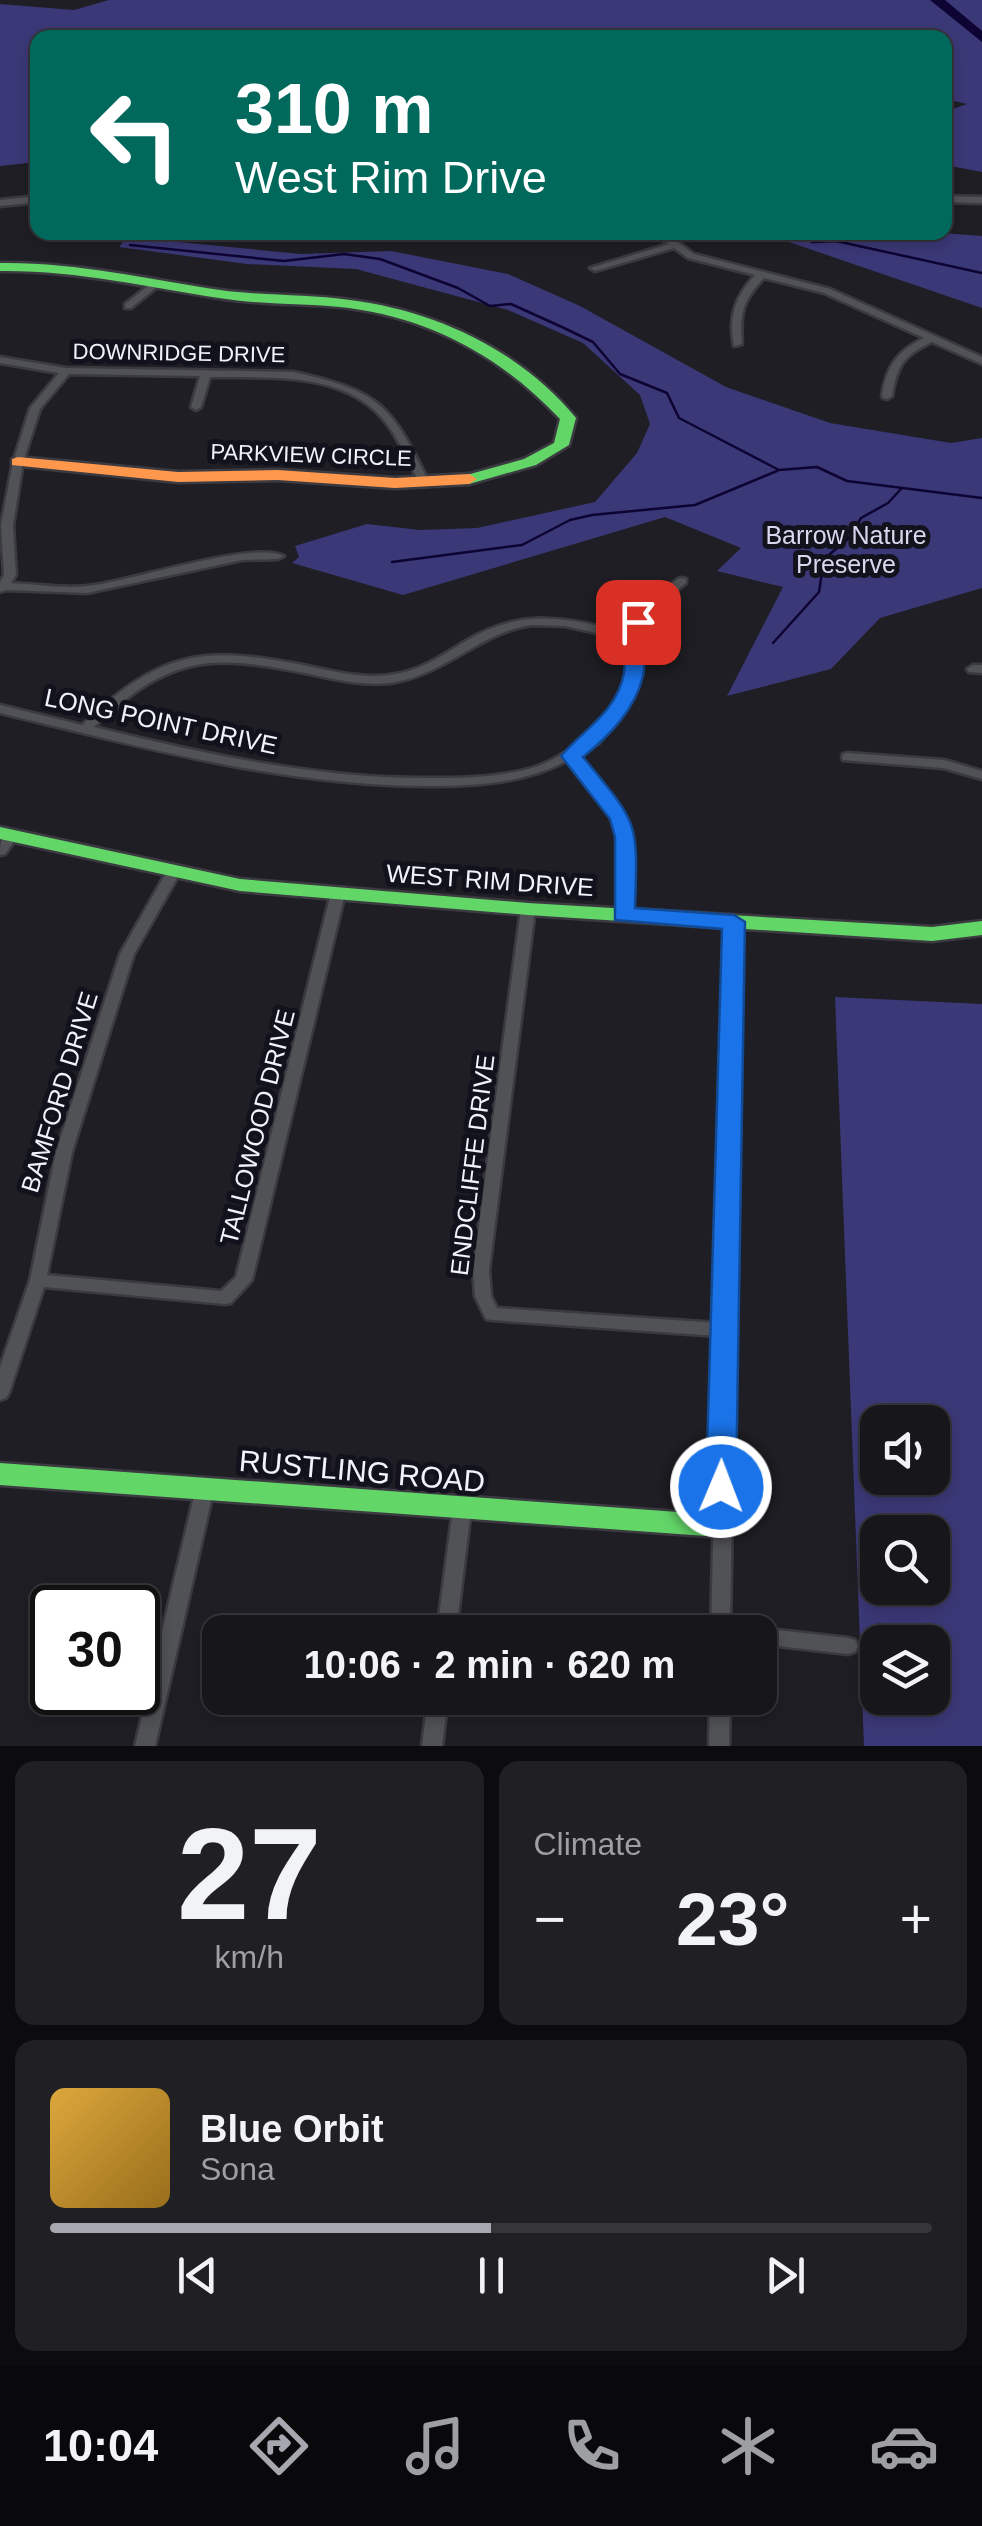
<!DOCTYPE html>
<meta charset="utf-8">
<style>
:root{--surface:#16161b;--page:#1f1f24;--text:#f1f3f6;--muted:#9e9fa3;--line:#35353a;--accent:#a7a8af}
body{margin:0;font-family:Arial,sans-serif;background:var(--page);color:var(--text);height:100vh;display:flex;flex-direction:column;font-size:38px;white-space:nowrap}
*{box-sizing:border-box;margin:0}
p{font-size:32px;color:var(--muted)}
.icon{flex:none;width:55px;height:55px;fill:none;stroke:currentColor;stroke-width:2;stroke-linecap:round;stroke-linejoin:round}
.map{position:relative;height:1746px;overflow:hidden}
.side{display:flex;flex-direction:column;gap:15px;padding:15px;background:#0c0c0f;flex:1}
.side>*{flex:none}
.hud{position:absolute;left:30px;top:30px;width:922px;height:210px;border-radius:20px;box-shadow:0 5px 15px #0003,0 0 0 2px var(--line);background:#00695c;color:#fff;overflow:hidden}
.tools{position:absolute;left:860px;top:1405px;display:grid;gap:20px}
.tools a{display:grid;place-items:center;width:90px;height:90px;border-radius:20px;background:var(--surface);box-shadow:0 5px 15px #0003,0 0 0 2px var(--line);font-size:50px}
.speed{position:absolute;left:30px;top:1585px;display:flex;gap:20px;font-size:50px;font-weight:700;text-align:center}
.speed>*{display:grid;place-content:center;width:130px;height:130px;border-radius:50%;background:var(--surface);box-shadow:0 5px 15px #0003,0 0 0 2px var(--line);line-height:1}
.speed .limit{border:5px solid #111;border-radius:15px;background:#fff;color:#111}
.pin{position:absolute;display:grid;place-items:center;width:85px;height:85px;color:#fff;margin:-42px;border-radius:20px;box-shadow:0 5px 15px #0006}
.me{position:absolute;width:110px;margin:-55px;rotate:1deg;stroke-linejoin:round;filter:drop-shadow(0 0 8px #0008)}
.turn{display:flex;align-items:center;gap:35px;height:210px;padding:0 40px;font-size:45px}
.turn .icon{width:130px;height:130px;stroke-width:2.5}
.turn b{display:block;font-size:70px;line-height:85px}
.big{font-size:75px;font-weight:800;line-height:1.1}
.side .card{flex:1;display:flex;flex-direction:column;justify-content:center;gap:15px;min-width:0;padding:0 35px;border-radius:20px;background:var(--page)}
.side .dial{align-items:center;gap:0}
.dial b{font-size:130px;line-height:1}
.song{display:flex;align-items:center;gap:30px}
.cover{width:120px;height:120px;border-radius:15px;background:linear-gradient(135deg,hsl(40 70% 55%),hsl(40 70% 35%))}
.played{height:10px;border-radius:5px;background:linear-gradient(90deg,var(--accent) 50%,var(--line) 50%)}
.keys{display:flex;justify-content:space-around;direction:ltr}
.heat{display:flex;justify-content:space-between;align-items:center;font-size:55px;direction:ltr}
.side .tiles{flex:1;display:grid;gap:15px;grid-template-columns:1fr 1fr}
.card:last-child{grid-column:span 2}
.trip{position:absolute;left:202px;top:1615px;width:575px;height:100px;border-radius:20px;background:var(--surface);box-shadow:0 5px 15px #0003,0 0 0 2px var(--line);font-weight:800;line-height:100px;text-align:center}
.tab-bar{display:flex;height:160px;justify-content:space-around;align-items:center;background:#09090b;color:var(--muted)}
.tab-bar .icon{width:70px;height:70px}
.tab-bar .selected{color:var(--accent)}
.tab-bar b{font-size:45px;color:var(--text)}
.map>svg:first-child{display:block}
</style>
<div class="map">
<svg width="982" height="1746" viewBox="0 0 982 1746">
<rect width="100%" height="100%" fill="#1e1e24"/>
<!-- forest -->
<g fill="#3b3877" fill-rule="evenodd">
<path d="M109,0H982V172L945,165V120L950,110L967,104L945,99V38H714L700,33L633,38H38L37,162L0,166V4L74,10Z"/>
<path d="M928,232L982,236V308L780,239L778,233Z"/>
<path d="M127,237L301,254L391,251L508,274L580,306L726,387L830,423L951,443L982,438V588L880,618L831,669L727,696L783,587L717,571L741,548L665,517L403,595L292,563L299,557L295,546L367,524L420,530L477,528L595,502L637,453L650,424L640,395L583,343L508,310L356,269L247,264L119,247Z"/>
<path d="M835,997L982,1004V1746H864ZM932,1422V1478H878V1422ZM932,1532V1588H878V1532ZM932,1642V1698H878V1642Z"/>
</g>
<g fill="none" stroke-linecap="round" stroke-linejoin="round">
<!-- stream -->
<g stroke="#0e0433" stroke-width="2.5">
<path d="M812,242L836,241L982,273"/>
<path d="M130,245L284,261L344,254L380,259L458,288L490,306L511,304L564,328L593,342L620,374L667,393L679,418L779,470L817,467L847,481L982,498"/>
<path d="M392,562L522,545L570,520L592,515L695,505L777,471"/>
<path d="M773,643L819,592L824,559L849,538L861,518L888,503L901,489"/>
</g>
<!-- river -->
<path fill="#0e0433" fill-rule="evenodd" d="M930,0H945L982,31V42Z"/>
<!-- street casing -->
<g stroke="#3a3a40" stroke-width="5">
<g id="street">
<path d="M38,196V202L0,206V200Z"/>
<path d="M945,196L982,197V203L945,202Z"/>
<path d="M653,232H664L694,254L830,289L982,357V364L932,342C904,355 897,365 892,396L887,399L883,398L882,396C886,367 897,351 924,338L824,293L764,278C742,301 740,313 742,344L734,346C728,317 735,297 755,275L688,258L674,248L595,271L590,268L669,244Z"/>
<path d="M154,281L162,283L131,308H125V304Z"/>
<path d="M0,357L66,368L293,372C381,391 391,405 430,484L429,486H421C410,466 401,443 387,424C347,370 269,378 210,377L201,407L196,410L191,407L200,376L69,374L40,409L23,462L13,525L16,575L11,583C36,584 63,589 88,586C129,582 254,540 284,556L278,559L242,560L87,593L6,590L0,592V582L4,575L1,525L13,462L30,408L59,373L0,363Z"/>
<path d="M682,578L686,579V583L656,608L644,623L640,635L639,675L624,710L599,743L577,755C595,776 618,799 627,826C636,854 631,886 630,914L623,918L616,914C617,886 623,853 614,826C605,801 584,780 568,760C528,782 479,786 435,786C287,787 142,747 0,713V705L82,725C157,654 198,645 298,664C328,670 359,679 389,675C419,672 441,656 466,641C522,607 568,618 628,633C637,609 659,594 678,579ZM531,625L566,626L627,640C628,650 629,661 628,671C625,686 618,700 610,712C595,734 563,757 538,766C505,777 466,778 432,778C318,779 204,754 94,727C168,657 207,653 305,673C333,679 361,686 390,683C443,676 479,633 531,625Z"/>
<path d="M973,665H982V673L969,672L967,669Z"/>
<path d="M848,753L944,760L982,771V779L943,768L843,760L842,757L843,754Z"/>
<path d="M11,832L18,836L5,854L0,855C0,845 0,835 11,832Z"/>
<path d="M173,869L180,873L134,954L72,1152L47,1275L221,1291L236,1277L331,893L338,889L345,893L252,1280L231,1303L225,1304L44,1287L9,1393L6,1398L0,1400V1367L30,1280L56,1152L120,954L166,873Z"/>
<path d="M528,905L535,909L489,1270L491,1296L497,1308L718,1323L727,922L734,918L741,922L730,1632H711L718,1336L492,1320L486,1319L475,1296L473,1270L521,909Z"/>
<path d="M205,1481L211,1483L214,1488L155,1746H135L196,1488L199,1483Z"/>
<path d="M462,1501L469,1504L471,1509L456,1632H437L453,1509L455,1504Z"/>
<path d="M760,1628L848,1638L855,1640L858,1646L855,1652L848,1654L760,1644V1632H752Z"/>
<path d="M428,1698H448L442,1746H422Z"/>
<path d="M710,1698H730L729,1746H709Z"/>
</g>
</g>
<!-- fast casing -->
<g stroke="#3a3a40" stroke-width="5">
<g id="fast">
<path d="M0,263C75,262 146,279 220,290C263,296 307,294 350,300C436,311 520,350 576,418L569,445L536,465L469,484L463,482V476L524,459L554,443L560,419C503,358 432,319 349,308C306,303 262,305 219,298C146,287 75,270 0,271Z"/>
<path d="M0,827L240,879L528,903L932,927L982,921V935L932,941L528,915L240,891L0,839Z"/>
<path d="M0,1463L720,1515L730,1518L734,1526L730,1534L720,1537L0,1485Z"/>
</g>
</g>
<!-- slow casing -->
<g stroke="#3a3a40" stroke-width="5">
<path id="slow" d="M18,457L178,472L278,470L395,478L469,474L477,479L469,484L395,488L278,480L178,482L12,465V459Z"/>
</g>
<!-- street -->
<use href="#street" fill="#515256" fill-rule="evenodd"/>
<!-- fast -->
<use href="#fast" fill="#63d668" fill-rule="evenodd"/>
<!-- slow -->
<use href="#slow" fill="#ff974d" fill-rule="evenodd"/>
</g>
<!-- route -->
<path fill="#1a73e8" stroke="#114b97" stroke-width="2.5" d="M631,618L648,622C641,641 647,658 643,676C635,710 609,736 583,757C639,825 638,820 635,908L734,915L745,922L736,1487L732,1496L721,1500L710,1496L706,1487L722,929L615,920V837L610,819L561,756C583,730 617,712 624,673C627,653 620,638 631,618Z"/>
<g text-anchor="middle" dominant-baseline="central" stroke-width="10" stroke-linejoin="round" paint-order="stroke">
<!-- far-street labels -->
<g font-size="22" fill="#f1f2fa" stroke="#12121d">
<text transform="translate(179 353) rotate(1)">DOWNRIDGE DRIVE</text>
<text transform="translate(311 455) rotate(2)">PARKVIEW CIRCLE</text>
</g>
<!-- park labels -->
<g font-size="25" fill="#d6d8ed" stroke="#12121d">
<text x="846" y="535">Barrow Nature<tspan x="846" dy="29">Preserve</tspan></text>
</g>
<!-- street labels -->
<g font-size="25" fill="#f1f2fa" stroke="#12121d">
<text transform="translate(161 721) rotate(12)">LONG POINT DRIVE</text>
<text transform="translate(490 880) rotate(4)">WEST RIM DRIVE</text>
<text transform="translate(59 1092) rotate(-73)">BAMFORD DRIVE</text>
<text transform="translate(257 1127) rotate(-76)">TALLOWOOD DRIVE</text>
<text transform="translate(472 1165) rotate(-83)">ENDCLIFFE DRIVE</text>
</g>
<!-- near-street labels -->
<g font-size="30" fill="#f1f2fa" stroke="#12121d">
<text transform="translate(362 1471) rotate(5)">RUSTLING ROAD</text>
</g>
</g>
</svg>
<div class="tools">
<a><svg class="icon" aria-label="sound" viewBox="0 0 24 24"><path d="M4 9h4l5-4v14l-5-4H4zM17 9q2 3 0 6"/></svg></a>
<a><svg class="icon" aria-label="search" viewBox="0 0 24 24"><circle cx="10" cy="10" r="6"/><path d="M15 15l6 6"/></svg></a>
<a><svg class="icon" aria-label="layers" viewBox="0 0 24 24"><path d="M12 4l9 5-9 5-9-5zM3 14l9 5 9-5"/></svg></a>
</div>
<div class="speed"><div class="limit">30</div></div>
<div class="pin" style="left:638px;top:622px;background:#d93025"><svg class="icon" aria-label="arrive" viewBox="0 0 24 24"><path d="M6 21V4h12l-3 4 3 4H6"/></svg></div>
<svg class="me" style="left:721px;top:1487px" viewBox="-20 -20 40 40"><circle r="17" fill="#1a73e8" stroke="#fff" stroke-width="3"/><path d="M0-11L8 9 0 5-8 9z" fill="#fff"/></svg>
<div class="trip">10:06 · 2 min · 620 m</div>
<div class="hud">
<div class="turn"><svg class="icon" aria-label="left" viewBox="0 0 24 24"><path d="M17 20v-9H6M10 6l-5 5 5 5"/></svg><div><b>310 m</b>West Rim Drive</div></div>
</div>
</div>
<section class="side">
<div class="tiles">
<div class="card dial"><b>27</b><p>km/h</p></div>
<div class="card"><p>Climate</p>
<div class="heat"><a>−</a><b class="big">23°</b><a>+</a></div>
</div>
<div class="card">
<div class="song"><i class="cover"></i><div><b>Blue Orbit</b><p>Sona</p></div></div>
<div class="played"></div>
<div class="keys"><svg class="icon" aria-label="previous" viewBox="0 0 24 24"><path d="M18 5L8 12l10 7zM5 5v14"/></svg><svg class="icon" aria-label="pause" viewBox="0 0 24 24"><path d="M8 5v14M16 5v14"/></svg><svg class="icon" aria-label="next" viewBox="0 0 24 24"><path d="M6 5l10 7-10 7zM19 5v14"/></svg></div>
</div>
</div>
</section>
<nav class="tab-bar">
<b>10:04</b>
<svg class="icon selected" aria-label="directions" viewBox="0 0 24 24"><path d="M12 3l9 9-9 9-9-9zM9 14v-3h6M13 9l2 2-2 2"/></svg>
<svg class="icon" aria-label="music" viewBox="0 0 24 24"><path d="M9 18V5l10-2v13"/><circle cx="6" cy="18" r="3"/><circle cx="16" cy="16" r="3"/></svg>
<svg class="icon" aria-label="phone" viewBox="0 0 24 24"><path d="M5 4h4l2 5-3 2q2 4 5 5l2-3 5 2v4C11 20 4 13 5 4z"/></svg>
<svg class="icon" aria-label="climate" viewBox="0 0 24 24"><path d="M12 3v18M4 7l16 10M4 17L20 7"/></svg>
<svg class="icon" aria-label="car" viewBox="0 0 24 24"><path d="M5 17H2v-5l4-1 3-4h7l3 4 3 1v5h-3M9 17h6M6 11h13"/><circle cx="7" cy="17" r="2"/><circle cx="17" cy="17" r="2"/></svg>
</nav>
